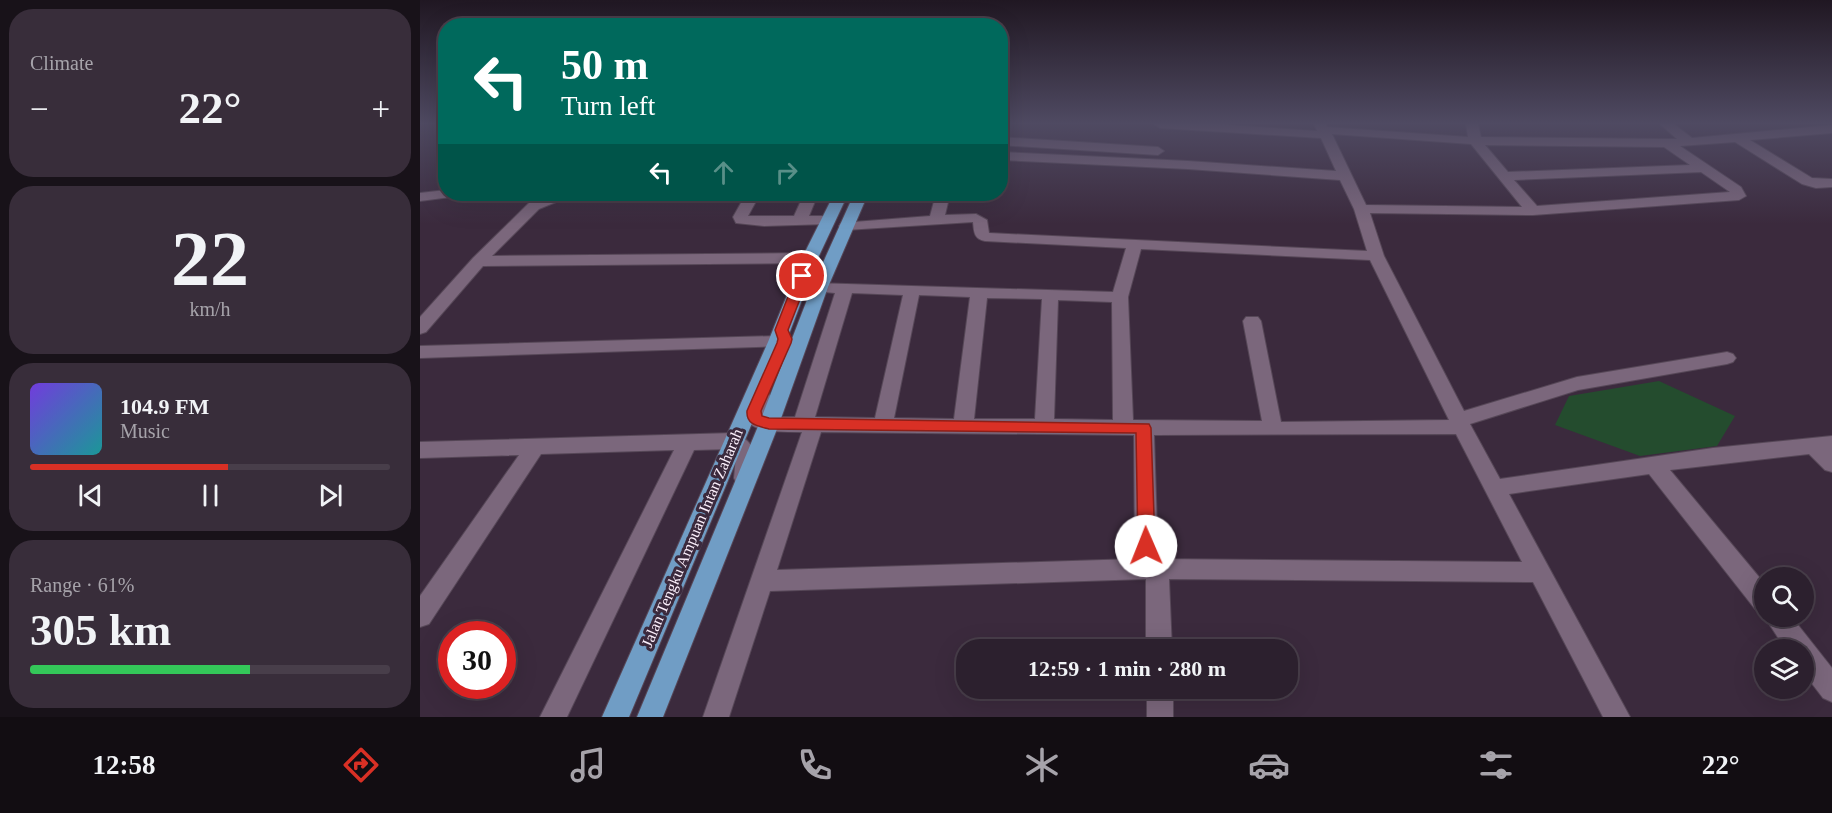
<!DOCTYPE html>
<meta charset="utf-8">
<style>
:root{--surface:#2c202e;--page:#382d3a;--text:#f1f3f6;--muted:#a6a3aa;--line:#483e4a;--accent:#d93025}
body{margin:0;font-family:"Times New Roman",serif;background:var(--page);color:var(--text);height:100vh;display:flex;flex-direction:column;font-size:22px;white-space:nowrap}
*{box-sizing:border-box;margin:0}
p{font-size:20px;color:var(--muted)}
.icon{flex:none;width:33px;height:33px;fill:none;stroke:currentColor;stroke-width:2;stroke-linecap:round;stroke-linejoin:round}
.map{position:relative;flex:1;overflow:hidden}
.drawer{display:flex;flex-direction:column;gap:9px;padding:9px;background:#181219;width:420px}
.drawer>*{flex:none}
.hud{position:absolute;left:18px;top:18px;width:570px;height:183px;border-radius:24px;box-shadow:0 6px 24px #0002,0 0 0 2px var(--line);background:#00695c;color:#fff;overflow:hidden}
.buttons{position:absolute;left:1334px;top:567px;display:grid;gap:12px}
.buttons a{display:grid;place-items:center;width:60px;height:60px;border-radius:50%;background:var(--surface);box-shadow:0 6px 24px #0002,0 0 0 2px var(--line);font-size:30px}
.speed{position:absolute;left:18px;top:621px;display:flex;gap:12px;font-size:30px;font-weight:700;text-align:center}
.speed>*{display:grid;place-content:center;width:78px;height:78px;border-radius:50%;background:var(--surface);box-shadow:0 6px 24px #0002,0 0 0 2px var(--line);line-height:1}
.speed .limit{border:9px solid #d22;background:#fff;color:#111}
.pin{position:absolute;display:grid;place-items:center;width:51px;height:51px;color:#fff;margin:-26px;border:3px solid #fff;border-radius:50%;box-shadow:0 2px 6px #0007}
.me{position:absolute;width:66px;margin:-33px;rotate:359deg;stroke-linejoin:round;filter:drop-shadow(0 0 4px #0008)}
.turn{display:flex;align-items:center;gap:21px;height:126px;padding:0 24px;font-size:27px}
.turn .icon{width:78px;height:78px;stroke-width:2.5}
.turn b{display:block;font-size:42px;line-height:51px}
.lanes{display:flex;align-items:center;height:57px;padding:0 24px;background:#0003;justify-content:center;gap:30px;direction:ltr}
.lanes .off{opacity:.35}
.big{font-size:45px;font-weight:800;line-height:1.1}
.drawer .card{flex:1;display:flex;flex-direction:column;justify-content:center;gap:9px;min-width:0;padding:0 21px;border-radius:24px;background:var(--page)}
.drawer .dial{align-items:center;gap:0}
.dial b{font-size:78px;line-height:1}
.song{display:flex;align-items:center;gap:18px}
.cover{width:72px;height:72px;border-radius:9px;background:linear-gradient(135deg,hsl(260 70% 55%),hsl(180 70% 35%))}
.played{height:6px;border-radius:3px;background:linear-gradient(90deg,var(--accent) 55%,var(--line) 55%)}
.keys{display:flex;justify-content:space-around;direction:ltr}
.heat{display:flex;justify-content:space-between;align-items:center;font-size:33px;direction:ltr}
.charge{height:9px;border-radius:4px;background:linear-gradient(90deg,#34c759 61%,var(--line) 0)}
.trip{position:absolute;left:536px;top:639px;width:342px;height:60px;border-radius:24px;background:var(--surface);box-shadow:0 6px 24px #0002,0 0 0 2px var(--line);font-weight:800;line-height:60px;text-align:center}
.menu{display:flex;height:96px;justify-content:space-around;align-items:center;background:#120d12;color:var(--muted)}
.menu .icon{width:42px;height:42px}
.menu .selected{color:var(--accent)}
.menu b{font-size:27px;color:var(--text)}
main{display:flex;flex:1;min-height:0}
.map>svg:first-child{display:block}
</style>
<main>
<section class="drawer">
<div class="card"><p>Climate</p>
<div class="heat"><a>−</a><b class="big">22°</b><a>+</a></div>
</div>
<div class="card dial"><b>22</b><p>km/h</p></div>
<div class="card">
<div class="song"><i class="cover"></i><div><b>104.9 FM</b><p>Music</p></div></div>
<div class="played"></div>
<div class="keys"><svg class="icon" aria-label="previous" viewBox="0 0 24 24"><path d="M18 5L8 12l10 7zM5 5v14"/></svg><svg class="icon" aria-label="pause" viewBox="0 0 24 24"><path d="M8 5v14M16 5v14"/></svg><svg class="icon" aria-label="next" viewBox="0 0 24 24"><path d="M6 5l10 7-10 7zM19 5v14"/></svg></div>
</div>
<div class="card"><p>Range · 61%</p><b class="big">305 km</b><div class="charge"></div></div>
</section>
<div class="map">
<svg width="1412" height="717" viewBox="0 0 1412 717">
<rect width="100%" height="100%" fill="#3b2a3d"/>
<!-- green -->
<path fill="#244c2e" d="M1239,381L1315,416L1297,446L1220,456L1135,425L1149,396Z"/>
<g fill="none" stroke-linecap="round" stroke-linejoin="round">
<!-- minor casing -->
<g stroke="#564757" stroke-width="2">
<g id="minor">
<path d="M734,124H796L897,131L894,124H906L907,127L1048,137L1046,124H1058L1061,137L1247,139H1257L1240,124H1254L1272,138L1412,125V133L1330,140L1392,178L1412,179V187L1396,188L1382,184L1315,142L1260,146L1321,187L1326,196L1319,200L1113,215L950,213L964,256L1044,411L1157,377L1307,352L1313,354L1316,358L1313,362L1307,364L1158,390L1050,424L1080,479L1293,448L1412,436V472L1405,470L1389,454L1250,470L1344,583V612L1335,609L1229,474L1089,494L1210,717H1183L1113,582L749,579L752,650H726V579L350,591L309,717H283L382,432C364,431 334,435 324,417L334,391L341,389L348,391L350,396L345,414L351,417H375L415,293L394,291L392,287L394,283L693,292L706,248L565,241C554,239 554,232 553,222L426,230L421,229L419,226L421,223L510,216L516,194H530L525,215L556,214L567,220L569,233L947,251L934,209L920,180L768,169L580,160V152L768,161L916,171L901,138L740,128ZM912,134L1051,144L1102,207L946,205ZM1065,145L1244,147L1270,165L1088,172ZM1281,172L1310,192L1117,206L1094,180ZM721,249L950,260L1029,420L861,422L841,321L838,317H826L823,321L842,421L713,420L708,297ZM432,293L483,295L455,418L395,417ZM499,295L550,297L534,419L474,418ZM567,298L622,299L615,419H554ZM638,300L692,302L693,420L634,419ZM401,432L714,435L715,559L357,570ZM1036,434L1102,562L738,559L734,435Z"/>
<path d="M580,137L738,147L744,151L738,155L580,145Z"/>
<path d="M26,190V194H33L31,197L0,201V193Z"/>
<path d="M134,194L299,195L292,199L136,202L119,209L72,256L390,253L398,258L390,263L63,266L6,332L0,334V317L53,258L109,203Z"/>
<path d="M326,194H340L328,216H374L384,194H398L389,216H408L415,220L408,224L344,226L316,223L313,217Z"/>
<path d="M357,336L363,338L366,342L363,346L0,358V346Z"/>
<path d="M314,433C337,441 342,464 331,484L324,486L317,484L314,478L316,456L311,449L274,450L147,717H120L254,450L121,454L9,624L0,627V596L99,455L0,458V442Z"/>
<path d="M1344,616H1371L1412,668V702L1403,698L1383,672V650H1366Z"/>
<rect x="727" y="688" width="26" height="29"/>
</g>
</g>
<!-- major casing -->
<g stroke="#564757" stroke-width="2">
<g id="major">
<path d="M414,194H428L398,258L366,342L209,717H182L348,342L382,258Z"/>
<path d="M434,194H448L408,287L359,424L243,717H217L339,424L392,287Z"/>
</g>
</g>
<!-- minor -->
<use href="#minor" fill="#7b677c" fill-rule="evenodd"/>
<!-- major -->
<use href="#major" fill="#709dc5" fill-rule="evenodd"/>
</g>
<!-- sky -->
<linearGradient id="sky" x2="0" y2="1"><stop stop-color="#201722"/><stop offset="0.55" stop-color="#4f4a62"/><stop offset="1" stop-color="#4f4a62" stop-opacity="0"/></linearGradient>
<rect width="1412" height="224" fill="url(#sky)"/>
<!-- route -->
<path fill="#d93025" stroke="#8d1f18" stroke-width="1.5" d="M382,272L389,276L368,330L372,339L371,343L341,411L342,416L349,418L729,424L731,428L735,546L732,551L726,553L720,551L718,546L716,433L349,429C338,426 326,425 327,411L357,343L358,339L355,330L376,276Z"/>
<g text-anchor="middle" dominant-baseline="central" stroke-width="6" stroke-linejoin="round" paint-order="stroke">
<!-- street labels -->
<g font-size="16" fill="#fcf0fc" stroke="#3b2a3d">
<text transform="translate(272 538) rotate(-67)">Jalan Tengku Ampuan Intan Zaharah</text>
</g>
</g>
</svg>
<div class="buttons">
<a><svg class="icon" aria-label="search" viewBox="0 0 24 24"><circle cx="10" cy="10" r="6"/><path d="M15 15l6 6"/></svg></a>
<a><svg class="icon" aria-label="layers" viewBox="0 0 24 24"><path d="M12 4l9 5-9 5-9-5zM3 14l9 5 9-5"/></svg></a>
</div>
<div class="speed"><div class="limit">30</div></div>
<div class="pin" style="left:382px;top:276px;background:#d93025"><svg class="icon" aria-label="arrive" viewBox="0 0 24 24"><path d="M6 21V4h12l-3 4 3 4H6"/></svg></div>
<svg class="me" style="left:726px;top:546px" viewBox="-20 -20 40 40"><circle r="19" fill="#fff"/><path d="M0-13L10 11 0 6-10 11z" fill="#d93025"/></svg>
<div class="trip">12:59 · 1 min · 280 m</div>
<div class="hud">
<div class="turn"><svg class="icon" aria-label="left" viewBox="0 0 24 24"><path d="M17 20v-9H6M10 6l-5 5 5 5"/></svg><div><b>50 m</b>Turn left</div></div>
<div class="lanes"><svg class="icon" aria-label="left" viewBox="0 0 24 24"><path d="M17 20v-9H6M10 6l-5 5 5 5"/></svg><svg class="icon off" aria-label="ahead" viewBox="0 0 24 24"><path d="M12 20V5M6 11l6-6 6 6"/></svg><svg class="icon off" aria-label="right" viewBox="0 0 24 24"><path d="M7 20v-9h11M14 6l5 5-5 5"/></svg></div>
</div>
</div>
</main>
<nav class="menu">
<b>12:58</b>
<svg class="icon selected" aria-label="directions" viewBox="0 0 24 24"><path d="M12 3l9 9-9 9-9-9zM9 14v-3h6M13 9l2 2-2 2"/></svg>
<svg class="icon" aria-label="music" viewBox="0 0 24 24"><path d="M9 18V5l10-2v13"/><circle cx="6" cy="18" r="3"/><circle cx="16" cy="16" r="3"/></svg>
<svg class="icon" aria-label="phone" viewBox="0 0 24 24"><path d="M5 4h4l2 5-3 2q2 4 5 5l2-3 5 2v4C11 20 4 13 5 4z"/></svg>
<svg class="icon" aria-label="climate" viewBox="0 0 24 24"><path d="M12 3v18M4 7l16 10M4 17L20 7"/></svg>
<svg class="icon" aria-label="car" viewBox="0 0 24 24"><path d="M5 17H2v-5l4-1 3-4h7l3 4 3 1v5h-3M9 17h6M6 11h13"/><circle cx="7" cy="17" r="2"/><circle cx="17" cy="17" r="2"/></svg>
<svg class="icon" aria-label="filters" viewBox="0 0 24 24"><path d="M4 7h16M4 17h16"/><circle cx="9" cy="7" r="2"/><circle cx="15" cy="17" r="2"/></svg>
<b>22°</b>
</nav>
